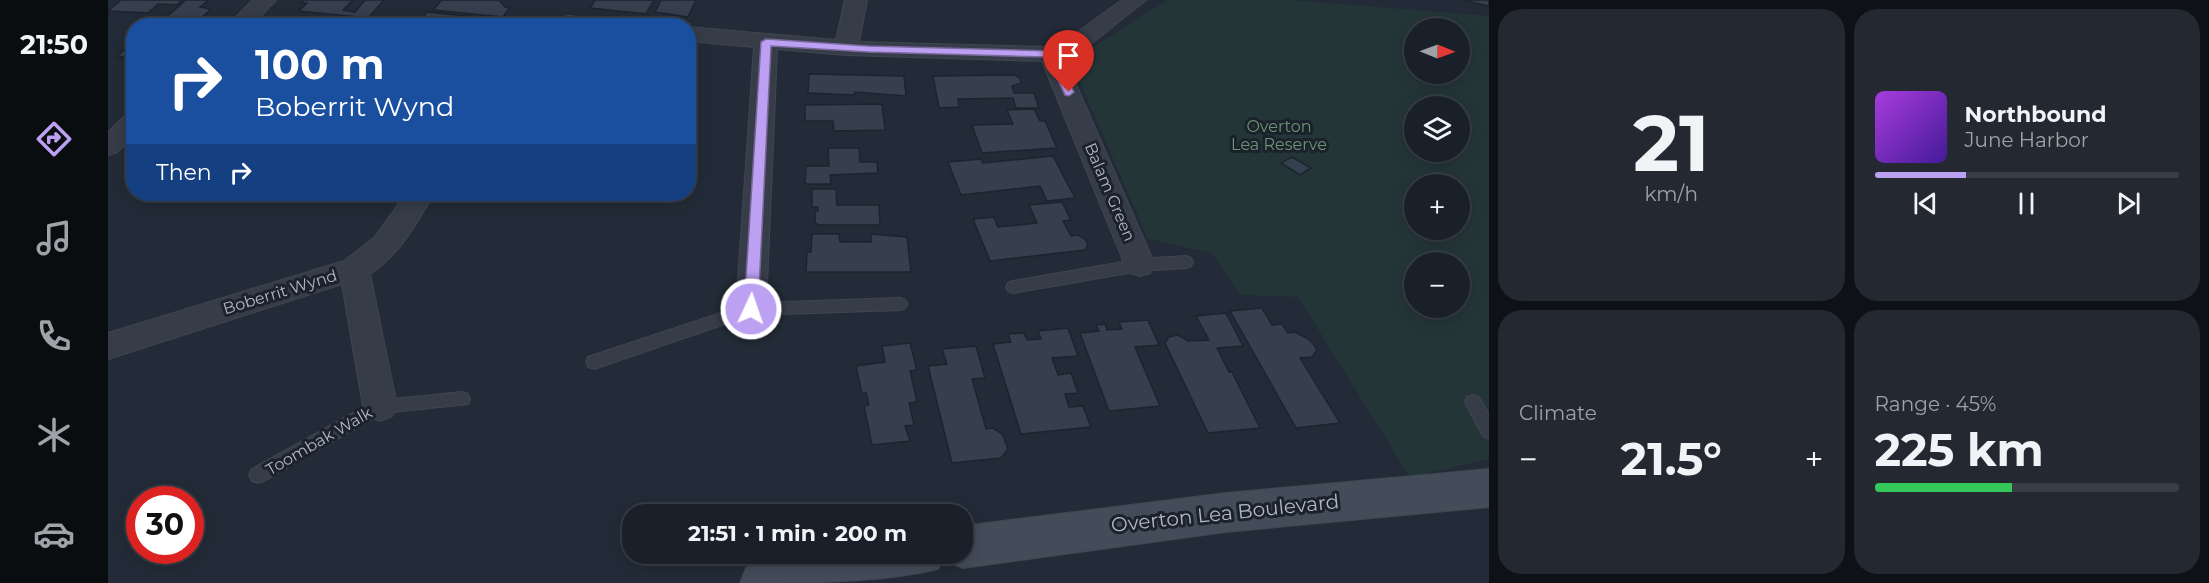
<!DOCTYPE html>
<meta charset="utf-8">
<style>
:root{--surface:#1a2029;--page:#232831;--text:#f1f3f6;--muted:#9fa3a8;--line:#383e46;--accent:#bca0f2}
body{margin:0;font-family:Montserrat,sans-serif;background:var(--page);color:var(--text);height:100vh;display:flex;flex-direction:column;font-size:22px;white-space:nowrap}
*{box-sizing:border-box;margin:0}
p{font-size:20px;color:var(--muted)}
.icon{flex:none;width:33px;height:33px;fill:none;stroke:currentColor;stroke-width:2;stroke-linecap:round;stroke-linejoin:round}
.map{position:relative;flex:1;overflow:hidden}
.panel{display:flex;flex-direction:column;gap:9px;padding:9px;background:#0e1217;width:720px}
.panel>*{flex:none}
.banner{position:absolute;left:18px;top:18px;width:570px;height:183px;border-radius:24px;box-shadow:0 3px 15px #0003,0 0 0 2px var(--line);background:#1a4fa0;color:#fff;overflow:hidden}
.needle{width:39px;rotate:91deg}
.controls{position:absolute;left:1296px;top:18px;display:grid;gap:12px}
.controls a{display:grid;place-items:center;width:66px;height:66px;border-radius:50%;background:var(--surface);box-shadow:0 3px 15px #0003,0 0 0 2px var(--line);font-size:30px}
.speed{position:absolute;left:18px;top:486px;display:flex;gap:12px;font-size:30px;font-weight:700;text-align:center}
.speed>*{display:grid;place-content:center;width:78px;height:78px;border-radius:50%;background:var(--surface);box-shadow:0 3px 15px #0003,0 0 0 2px var(--line);line-height:1}
.speed .limit{border:9px solid #d22;background:#fff;color:#111}
.pin{position:absolute;display:grid;place-items:center;width:51px;height:51px;color:#fff;margin:-62px -26px;border-radius:50% 50% 50% 0;rotate:-45deg;box-shadow:0 0 6px #0007}
.pin .icon{rotate:45deg}
.me{position:absolute;width:66px;margin:-33px;rotate:3deg;stroke-linejoin:round;filter:drop-shadow(0 0 4px #0008)}
.turn{display:flex;align-items:center;gap:21px;height:126px;padding:0 30px;font-size:27px}
.turn .icon{width:78px;height:78px;stroke-width:2.5}
.turn b{display:block;font-size:42px;line-height:51px}
.then{display:flex;align-items:center;height:57px;padding:0 30px;background:#0003;gap:12px;font-size:22px}
.big{font-size:45px;font-weight:700;line-height:1.1}
.panel .tile{flex:1;display:flex;flex-direction:column;justify-content:center;gap:9px;min-width:0;padding:0 21px;border-radius:24px;background:var(--page)}
.panel .dial{align-items:center;gap:0}
.dial b{font-size:78px;line-height:1}
.song{display:flex;align-items:center;gap:18px}
.cover{width:72px;height:72px;border-radius:9px;background:linear-gradient(135deg,hsl(280 70% 55%),hsl(260 70% 35%))}
.played{height:6px;border-radius:3px;background:linear-gradient(90deg,var(--accent) 30%,var(--line) 30%)}
.keys{display:flex;justify-content:space-around;direction:ltr}
.heat{display:flex;justify-content:space-between;align-items:center;font-size:33px;direction:ltr}
.charge{height:9px;border-radius:4px;background:linear-gradient(90deg,#34c759 45%,var(--line) 0)}
.panel .tiles{flex:1;display:grid;gap:9px;grid-template-columns:repeat(2,1fr)}
.trip{position:absolute;left:514px;top:504px;width:351px;height:60px;border-radius:24px;background:var(--surface);box-shadow:0 3px 15px #0003,0 0 0 2px var(--line);font-weight:700;line-height:60px;text-align:center}
main{display:flex;flex:1;min-height:0}
.tabs{display:flex;flex-direction:column;width:108px;justify-content:space-around;align-items:center;background:#0a0d10;color:var(--muted)}
.tabs .icon{width:42px;height:42px}
.tabs .active{color:var(--accent)}
.tabs b{font-size:27px;color:var(--text)}
.map>svg:first-child{display:block}
</style>
<main>
<nav class="tabs">
<b>21:50</b>
<svg class="icon active" aria-label="directions" viewBox="0 0 24 24"><path d="M12 3l9 9-9 9-9-9zM9 14v-3h6M13 9l2 2-2 2"/></svg>
<svg class="icon" aria-label="music" viewBox="0 0 24 24"><path d="M9 18V5l10-2v13"/><circle cx="6" cy="18" r="3"/><circle cx="16" cy="16" r="3"/></svg>
<svg class="icon" aria-label="phone" viewBox="0 0 24 24"><path d="M5 4h4l2 5-3 2q2 4 5 5l2-3 5 2v4C11 20 4 13 5 4z"/></svg>
<svg class="icon" aria-label="climate" viewBox="0 0 24 24"><path d="M12 3v18M4 7l16 10M4 17L20 7"/></svg>
<svg class="icon" aria-label="car" viewBox="0 0 24 24"><path d="M5 17H2v-5l4-1 3-4h7l3 4 3 1v5h-3M9 17h6M6 11h13"/><circle cx="7" cy="17" r="2"/><circle cx="17" cy="17" r="2"/></svg>
</nav>
<div class="map">
<svg width="1381" height="583" viewBox="0 0 1381 583">
<rect width="100%" height="100%" fill="#222b37"/>
<!-- green -->
<path fill="#243538" fill-rule="evenodd" d="M1060,0H1183L1381,16V459L1302,477L1190,297L1133,295L1104,253L1040,239L963,61ZM1306,28H1352V74H1306ZM1306,106H1352V152H1306ZM1306,184H1352V230H1306ZM1306,262H1352V308H1306Z"/>
<!-- building -->
<g fill="#353f4e" stroke="#1d242e" stroke-width="1.5">
<path d="M13,0H74L69,5L50,4L40,13L0,11Z"/>
<path d="M78,0H101L92,7L103,9L84,26H48Z"/>
<path d="M196,0H245L235,10L247,12L257,0H276L260,18L191,11L199,3H193Z"/>
<path d="M334,0H391L397,7H402L395,17L325,10Z"/>
<path d="M487,0H546L538,14L482,8Z"/>
<path d="M553,0H588L580,17L547,12Z"/>
<path d="M1354,0H1381V6Z"/>
<path d="M319,12L388,19L383,26H308Z"/>
<path d="M26,42V58L9,56Z"/>
<path d="M701,74L796,76L798,96L747,92L746,95L700,93Z"/>
<path d="M906,75L912,78L913,83L904,86L906,93H926L931,108H908L905,98L850,99L851,107L831,108L825,76Z"/>
<path d="M774,104L777,130L726,131L725,121H697V105Z"/>
<path d="M926,109L932,121H937L949,148L874,153L864,125L905,124L899,110Z"/>
<path d="M720,148H751L752,162H769L770,173L722,175L723,184H697L698,166H721Z"/>
<path d="M945,156L967,198L939,201L932,186L853,195L840,162L873,159L875,163Z"/>
<path d="M1184,157L1203,168L1192,175L1173,163Z"/>
<path d="M704,189H728L729,205H771L772,225H711L707,223V211H710V207H704Z"/>
<path d="M954,202L963,220L955,221L963,236L970,235L977,239L980,245L977,250L882,261L865,219L886,217L890,227L929,223L921,205Z"/>
<path d="M704,234H731L732,242H763V234L799,237L803,272H698L699,252H703Z"/>
<path d="M1154,308L1164,325L1174,324L1180,333L1187,332L1202,340L1206,345L1209,350L1204,357L1192,358L1232,423L1188,428L1122,311Z"/>
<path d="M1118,313L1135,346L1109,348L1121,372H1124L1152,428L1100,433L1057,343L1061,337L1070,335L1080,341L1101,340L1088,316Z"/>
<path d="M1040,320L1051,345L1027,347L1052,406L1001,411L972,333L991,331L988,325L997,324L999,330L1014,329L1011,322Z"/>
<path d="M960,328L970,356L944,358L950,375L963,373L970,393L957,394L961,407L975,406L983,427L913,434L885,344L903,342L900,334L916,333L919,340L933,339L930,331Z"/>
<path d="M802,343L809,370L802,371L809,402L801,403L806,425L797,426L802,441L764,445L756,406L761,405L758,393L754,394L748,366L777,362L774,346Z"/>
<path d="M868,346L877,378L864,379L878,429L885,428L895,435L900,449L893,458L844,463L820,366L839,364L834,349Z"/>
</g>
<g fill="none" stroke-linecap="round" stroke-linejoin="round">
<!-- lane casing -->
<g stroke="#3f4651" stroke-width="2">
<g id="lane">
<path d="M1078,256L1083,258L1085,262L1083,266L1078,268L1032,271L905,293L900,291L898,287L900,283L905,281L1032,259Z"/>
<path d="M792,298L797,300L800,304L797,308L792,310L643,315L486,369L480,367L478,362L480,357L643,303Z"/>
<path d="M354,392L360,394L362,399L360,404L275,413L156,481L150,483L144,481L141,475L144,469L266,401Z"/>
<path d="M1365,395L1371,397L1381,415V439L1375,436L1357,402L1359,397Z"/>
</g>
</g>
<!-- street casing -->
<g stroke="#3f4651" stroke-width="2">
<g id="street">
<path d="M145,0H168L143,26H119Z"/>
<path d="M737,0H759L751,42L941,47L959,40L1014,0H1038L975,50L956,57L1047,265L1042,273L1032,276L1022,273L1017,265L934,61L738,55L669,49L658,309L654,318L643,321L632,318L628,309L646,47L580,41V27L728,40Z"/>
<path d="M461,16L504,21L507,26H432L435,21Z"/>
<path d="M26,114V136L9,152L0,155V132L17,116Z"/>
<path d="M298,194H326C308,224 291,255 262,274L289,406L284,416L272,421L260,416L255,406L234,284L0,359V333L236,261L266,238Z"/>
</g>
</g>
<!-- secondary casing -->
<g stroke="#3f4651" stroke-width="2">
<g id="secondary">
<path d="M1381,469V507L1118,532L855,568L840,562L837,554H855V526L1118,493Z"/>
<path d="M699,554H836L830,569C774,583 692,583 632,583L638,568L653,562Z"/>
</g>
</g>
<!-- lane -->
<use href="#lane" fill="#363d48" fill-rule="evenodd"/>
<!-- street -->
<use href="#street" fill="#363d48" fill-rule="evenodd"/>
<!-- secondary -->
<use href="#secondary" fill="#444c5a" fill-rule="evenodd"/>
</g>
<!-- route -->
<path fill="#bca0f2" stroke="#7a689d" stroke-width="1.5" d="M658,39L760,46L943,51L948,54L966,92L961,96L957,95L939,57L760,52L663,46L650,309L648,313H638L636,309L653,42Z"/>
<g text-anchor="middle" dominant-baseline="central" stroke-width="6" stroke-linejoin="round" paint-order="stroke">
<!-- park labels -->
<g font-size="16" fill="#6a9374" stroke="#1b222c">
<text x="1171" y="126">Overton<tspan x="1171" dy="18">Lea Reserve</tspan></text>
</g>
<!-- street labels -->
<g font-size="16" fill="#b0b7c4" stroke="#1b222c">
<text transform="translate(1002 192) rotate(67)">Balam Green</text>
<text transform="translate(172 292) rotate(-17)">Boberrit Wynd</text>
<text transform="translate(211 441) rotate(-30)">Toombak Walk</text>
</g>
<!-- near-street labels -->
<g font-size="20" fill="#b0b7c4" stroke="#1b222c">
<text transform="translate(1117 513) rotate(-6)">Overton Lea Boulevard</text>
</g>
</g>
</svg>
<div class="controls">
<a><svg class="needle" viewBox="-14 -14 28 28"><path d="M0-13l5 13h-10z" fill="#e53935"/><path d="M0 13l5-13h-10z" fill="#9fa3a8"/></svg></a>
<a><svg class="icon" aria-label="layers" viewBox="0 0 24 24"><path d="M12 4l9 5-9 5-9-5zM3 14l9 5 9-5"/></svg></a>
<a>+</a>
<a>−</a>
</div>
<div class="speed"><div class="limit">30</div></div>
<div class="pin" style="left:961px;top:92px;background:#d93025"><svg class="icon" aria-label="arrive" viewBox="0 0 24 24"><path d="M6 21V4h12l-3 4 3 4H6"/></svg></div>
<svg class="me" style="left:643px;top:309px" viewBox="-20 -20 40 40"><circle r="17" fill="#bca0f2" stroke="#fff" stroke-width="3"/><path d="M0-11L8 9 0 5-8 9z" fill="#fff"/></svg>
<div class="trip">21:51 · 1 min · 200 m</div>
<div class="banner">
<div class="turn"><svg class="icon" aria-label="right" viewBox="0 0 24 24"><path d="M7 20v-9h11M14 6l5 5-5 5"/></svg><div><b>100 m</b>Boberrit Wynd</div></div>
<div class="then">Then<svg class="icon" aria-label="right" viewBox="0 0 24 24"><path d="M7 20v-9h11M14 6l5 5-5 5"/></svg></div>
</div>
</div>
<section class="panel">
<div class="tiles">
<div class="tile dial"><b>21</b><p>km/h</p></div>
<div class="tile">
<div class="song"><i class="cover"></i><div><b>Northbound</b><p>June Harbor</p></div></div>
<div class="played"></div>
<div class="keys"><svg class="icon" aria-label="previous" viewBox="0 0 24 24"><path d="M18 5L8 12l10 7zM5 5v14"/></svg><svg class="icon" aria-label="pause" viewBox="0 0 24 24"><path d="M8 5v14M16 5v14"/></svg><svg class="icon" aria-label="next" viewBox="0 0 24 24"><path d="M6 5l10 7-10 7zM19 5v14"/></svg></div>
</div>
<div class="tile"><p>Climate</p>
<div class="heat"><a>−</a><b class="big">21.5°</b><a>+</a></div>
</div>
<div class="tile"><p>Range · 45%</p><b class="big">225 km</b><div class="charge"></div></div>
</div>
</section>
</main>
